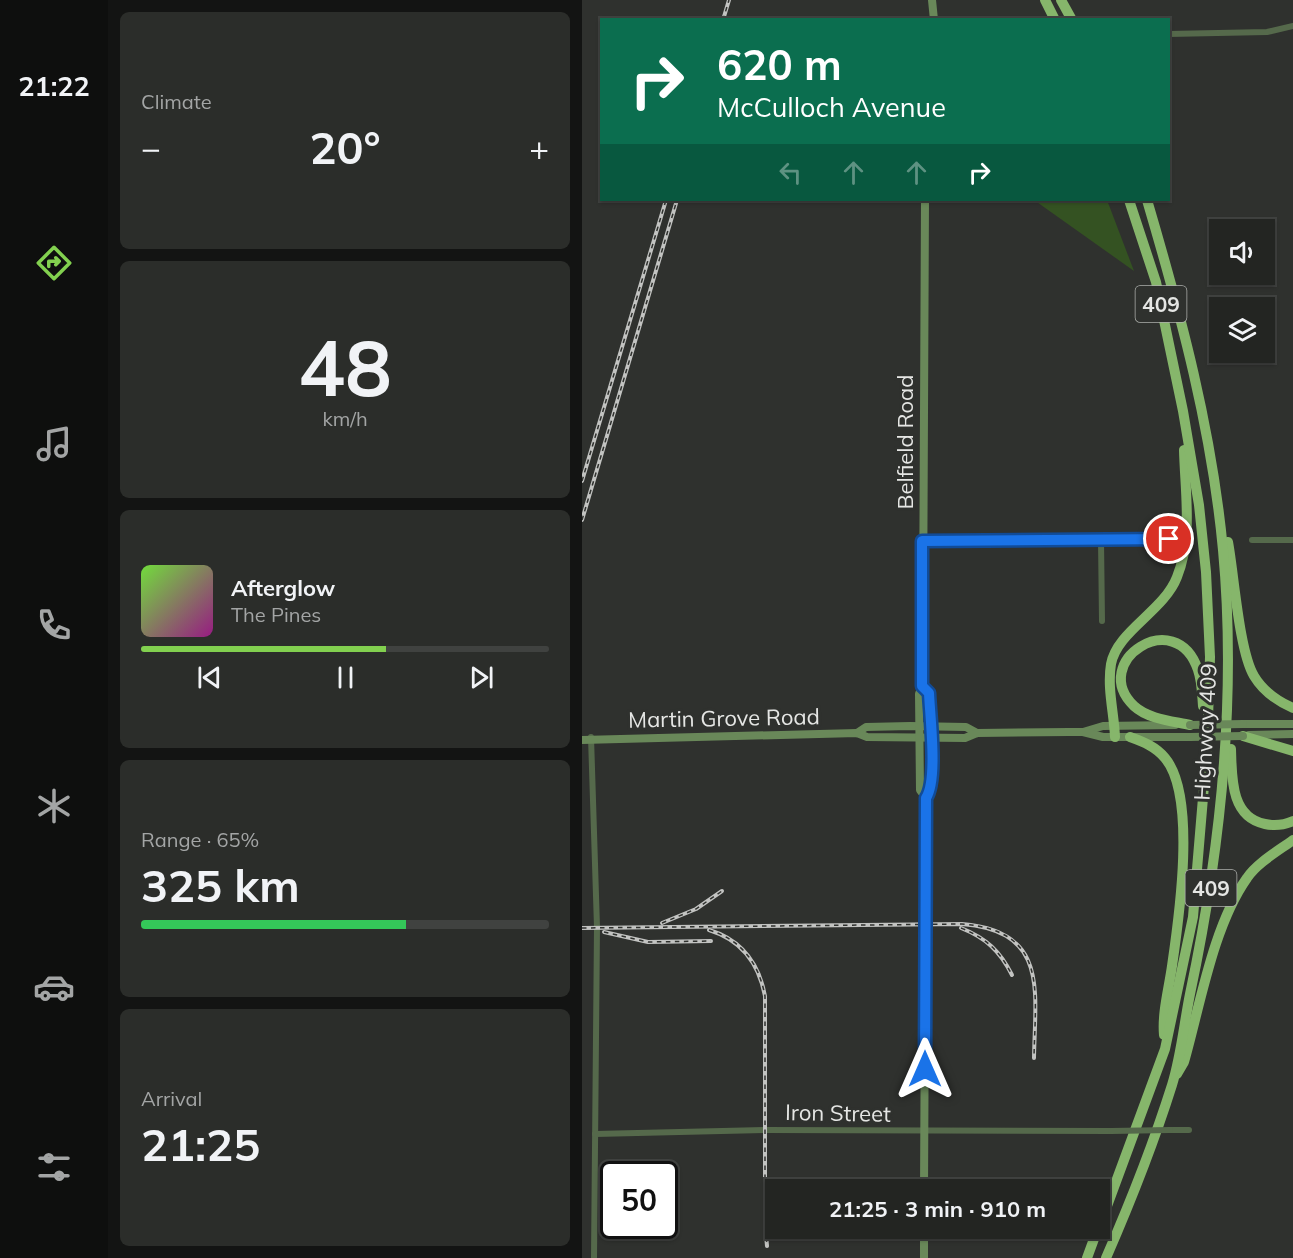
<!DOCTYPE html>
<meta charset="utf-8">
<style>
:root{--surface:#232522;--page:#2b2d2a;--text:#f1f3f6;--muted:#a3a5a5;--line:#404240;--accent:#82d04f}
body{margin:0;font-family:Mulish,sans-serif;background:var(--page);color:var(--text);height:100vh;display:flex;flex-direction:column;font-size:22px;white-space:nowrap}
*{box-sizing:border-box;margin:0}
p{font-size:20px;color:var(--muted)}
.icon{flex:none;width:33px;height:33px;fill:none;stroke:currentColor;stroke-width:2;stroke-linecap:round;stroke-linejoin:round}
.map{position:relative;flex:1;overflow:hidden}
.drawer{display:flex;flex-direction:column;gap:12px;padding:12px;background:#131413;width:474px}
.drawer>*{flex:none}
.banner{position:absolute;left:18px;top:18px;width:570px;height:183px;border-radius:0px;box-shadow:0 2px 4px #0004,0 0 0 2px var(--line);background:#0b6e4f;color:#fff;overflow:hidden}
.tools{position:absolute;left:627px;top:219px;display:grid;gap:12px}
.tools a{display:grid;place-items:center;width:66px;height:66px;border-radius:0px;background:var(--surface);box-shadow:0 2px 4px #0004,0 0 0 2px var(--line);font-size:30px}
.speed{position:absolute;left:18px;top:1161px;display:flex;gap:12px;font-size:30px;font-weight:700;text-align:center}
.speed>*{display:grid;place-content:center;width:78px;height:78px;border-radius:50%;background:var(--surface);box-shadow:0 2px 4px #0004,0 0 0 2px var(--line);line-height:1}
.speed .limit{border:3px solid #111;border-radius:9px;background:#fff;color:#111}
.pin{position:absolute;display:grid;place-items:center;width:51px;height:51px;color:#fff;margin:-26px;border:3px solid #fff;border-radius:50%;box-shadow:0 2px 6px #0007}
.me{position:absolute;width:66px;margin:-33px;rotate:0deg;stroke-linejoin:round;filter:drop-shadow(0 0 4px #0008)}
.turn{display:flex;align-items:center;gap:21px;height:126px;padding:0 18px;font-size:27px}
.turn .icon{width:78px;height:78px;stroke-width:2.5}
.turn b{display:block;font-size:42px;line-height:51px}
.lanes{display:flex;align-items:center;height:57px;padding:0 18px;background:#0003;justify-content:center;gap:30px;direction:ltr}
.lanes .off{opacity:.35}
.big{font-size:45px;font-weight:700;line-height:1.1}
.drawer .card{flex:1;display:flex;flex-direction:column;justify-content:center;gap:9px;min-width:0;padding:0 21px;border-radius:9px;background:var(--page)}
.drawer .dial{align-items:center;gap:0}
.dial b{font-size:78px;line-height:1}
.song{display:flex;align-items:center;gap:18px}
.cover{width:72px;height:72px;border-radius:9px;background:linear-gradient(135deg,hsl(100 70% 55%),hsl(310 70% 35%))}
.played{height:6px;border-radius:3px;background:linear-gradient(90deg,var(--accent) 60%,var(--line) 60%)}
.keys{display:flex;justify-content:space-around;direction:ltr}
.heat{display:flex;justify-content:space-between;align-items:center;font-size:33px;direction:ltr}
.charge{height:9px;border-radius:4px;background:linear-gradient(90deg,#34c759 65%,var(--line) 0)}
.trip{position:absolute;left:183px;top:1179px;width:345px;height:60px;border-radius:0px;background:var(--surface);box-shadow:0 2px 4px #0004,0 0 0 2px var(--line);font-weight:700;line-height:60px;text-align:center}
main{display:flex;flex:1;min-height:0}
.tab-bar{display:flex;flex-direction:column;width:108px;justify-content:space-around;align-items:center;background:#0e0f0e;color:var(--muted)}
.tab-bar .icon{width:42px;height:42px}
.tab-bar .on{color:var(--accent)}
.tab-bar b{font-size:27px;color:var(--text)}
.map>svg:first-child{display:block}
</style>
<main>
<nav class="tab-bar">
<b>21:22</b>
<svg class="icon on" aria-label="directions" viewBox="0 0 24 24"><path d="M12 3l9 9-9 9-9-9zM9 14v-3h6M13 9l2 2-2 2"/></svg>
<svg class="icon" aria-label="music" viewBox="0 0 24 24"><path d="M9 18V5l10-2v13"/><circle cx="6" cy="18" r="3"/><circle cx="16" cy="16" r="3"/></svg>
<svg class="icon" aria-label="phone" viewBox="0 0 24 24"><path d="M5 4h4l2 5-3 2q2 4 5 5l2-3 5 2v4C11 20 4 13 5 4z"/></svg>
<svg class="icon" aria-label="climate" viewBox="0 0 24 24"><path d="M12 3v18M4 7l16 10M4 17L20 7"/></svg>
<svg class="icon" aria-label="car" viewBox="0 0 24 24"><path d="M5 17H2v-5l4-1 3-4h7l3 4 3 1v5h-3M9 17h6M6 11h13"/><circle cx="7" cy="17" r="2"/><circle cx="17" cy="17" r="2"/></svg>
<svg class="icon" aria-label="filters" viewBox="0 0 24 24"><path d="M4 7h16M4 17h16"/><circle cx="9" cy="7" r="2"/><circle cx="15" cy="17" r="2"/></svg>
</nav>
<section class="drawer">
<div class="card"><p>Climate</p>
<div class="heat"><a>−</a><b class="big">20°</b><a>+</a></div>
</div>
<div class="card dial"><b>48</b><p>km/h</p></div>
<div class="card">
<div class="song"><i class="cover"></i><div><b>Afterglow</b><p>The Pines</p></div></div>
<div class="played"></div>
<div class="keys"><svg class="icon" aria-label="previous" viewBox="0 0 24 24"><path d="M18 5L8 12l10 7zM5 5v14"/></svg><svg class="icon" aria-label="pause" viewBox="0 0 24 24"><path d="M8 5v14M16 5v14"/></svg><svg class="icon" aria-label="next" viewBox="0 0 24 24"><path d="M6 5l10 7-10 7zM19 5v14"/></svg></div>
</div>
<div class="card"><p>Range · 65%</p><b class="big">325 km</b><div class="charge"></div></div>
<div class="card"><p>Arrival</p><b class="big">21:25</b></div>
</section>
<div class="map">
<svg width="711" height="1258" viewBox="0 0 711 1258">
<rect width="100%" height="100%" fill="#2f312e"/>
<!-- green -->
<path fill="#345222" d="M452,200H525L552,271Z"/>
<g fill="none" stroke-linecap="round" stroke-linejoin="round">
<!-- street -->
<g stroke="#55694b" stroke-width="6">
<path d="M586,34L685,32L711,26"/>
<path d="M519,540L520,621"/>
<path d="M670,540H711"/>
<path d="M340,541L587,539"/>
<path d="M9,737L15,927L12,1258"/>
<path d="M588,1130H607"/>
<path d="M13,1134L183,1130L529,1131"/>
</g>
<!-- secondary -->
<g stroke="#698859" stroke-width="8">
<path d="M350,0L352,20"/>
<path d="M340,686L347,693L349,791L344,798"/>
<path d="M661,724H711"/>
<path d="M501,732L521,726L593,725"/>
<path d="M275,733L284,727L328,726L384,727L395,733"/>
<path d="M667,735L711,734"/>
<path d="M0,740L275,733L285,737L383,738L395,733L487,732H501L521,737H608"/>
<path d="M342,1190L344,798L338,790L337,694L340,686L341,625L343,200"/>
<path d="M342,1258V1228"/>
</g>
<!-- highway -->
<g stroke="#86b66b" stroke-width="10">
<path d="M463,0L473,20"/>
<path d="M479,0L490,20"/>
<path d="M646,542C652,574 657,651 672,676C681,691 695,701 711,708"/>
<path d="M608,725C590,721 566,719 552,706C506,662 594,604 616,670C620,681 620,694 621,706"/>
<path d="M661,736L711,751"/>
<path d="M533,737C532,713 525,688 529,664C535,631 582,611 595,577C611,537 603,492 602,450"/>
<path d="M548,737C562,742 574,747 583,758C615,796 597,918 590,966C587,988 580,1013 582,1035"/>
<path d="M649,749C650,776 648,817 683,824C693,826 702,825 711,821"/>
<path d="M595,1074L602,1062C618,1006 631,926 665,878C675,863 696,851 711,840"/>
<path d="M518,1225L583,1049L611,917L625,750L628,657L624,572L617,505L601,411L574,282L547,200"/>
<path d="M505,1258L516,1228"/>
<path d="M524,1258C548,1203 572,1142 590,1085C599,1056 602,1024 608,994C639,848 655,700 641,550C630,431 599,315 565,200"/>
</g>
<!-- rail casing -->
<g stroke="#c2c3c1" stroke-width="4">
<g id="rail">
<path d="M141,20L147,0"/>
<path d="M0,481L84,200"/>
<path d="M0,520L95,200"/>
<path d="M80,923L114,909L140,891"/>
<path d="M0,928L380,924C467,931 453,991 452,1058"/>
<path d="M379,928C404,938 418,951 430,975"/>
<path d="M127,930C160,940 177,964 183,996V1223L185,1246"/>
<path d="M22,932L66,942L129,941"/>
</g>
</g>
<!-- rail -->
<use href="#rail" stroke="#2f312e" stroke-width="1.5" stroke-dasharray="4.5" stroke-linecap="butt"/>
<!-- street-bridge -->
<path stroke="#55694b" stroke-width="6" d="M529,1131L588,1130"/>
<!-- secondary-bridge -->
<g stroke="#698859" stroke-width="8">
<path d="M608,725L661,724"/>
<path d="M608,737L661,736"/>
</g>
</g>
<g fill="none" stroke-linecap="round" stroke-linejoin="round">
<!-- route casing -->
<g stroke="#114b97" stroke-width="15">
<path id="route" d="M343,1069L344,798C356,780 348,717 347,693L340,686V541L587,539"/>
</g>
<!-- route -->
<use href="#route" stroke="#1a73e8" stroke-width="10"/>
</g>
<g text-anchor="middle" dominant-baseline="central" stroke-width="6" stroke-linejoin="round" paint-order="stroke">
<!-- shield labels -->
<g fill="#2f312e" stroke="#aeb0ad" stroke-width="1.5">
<rect x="553.5" y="286" width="51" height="36" rx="4.5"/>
<rect x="603.5" y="870" width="51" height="36" rx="4.5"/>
</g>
<g font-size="21" font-weight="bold" fill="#e5e6e4">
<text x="579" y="304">409</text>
<text x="629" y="888">409</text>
</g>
<!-- street labels -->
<g font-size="22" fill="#e5e6e4" stroke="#2f312e">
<text transform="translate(323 442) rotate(-90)">Belfield Road</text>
<text transform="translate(142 718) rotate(-1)">Martin Grove Road</text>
<text transform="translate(623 732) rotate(-87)">Highway 409</text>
<text transform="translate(256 1113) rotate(1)">Iron Street</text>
</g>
</g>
</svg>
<div class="tools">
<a><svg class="icon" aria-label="sound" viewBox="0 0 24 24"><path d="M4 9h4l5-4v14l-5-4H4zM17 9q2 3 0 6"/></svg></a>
<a><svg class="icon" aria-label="layers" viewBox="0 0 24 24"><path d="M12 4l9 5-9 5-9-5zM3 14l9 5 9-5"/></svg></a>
</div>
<div class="speed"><div class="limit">50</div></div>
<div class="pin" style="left:587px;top:539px;background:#d93025"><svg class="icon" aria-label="arrive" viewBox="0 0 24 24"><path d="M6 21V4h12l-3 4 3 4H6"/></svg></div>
<svg class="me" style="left:343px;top:1069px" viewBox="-20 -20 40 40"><path d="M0-17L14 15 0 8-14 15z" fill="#1a73e8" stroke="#fff" stroke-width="4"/></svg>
<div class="trip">21:25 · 3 min · 910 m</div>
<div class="banner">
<div class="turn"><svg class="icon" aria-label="right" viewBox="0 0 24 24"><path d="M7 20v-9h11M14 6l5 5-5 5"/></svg><div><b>620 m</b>McCulloch Avenue</div></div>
<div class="lanes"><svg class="icon off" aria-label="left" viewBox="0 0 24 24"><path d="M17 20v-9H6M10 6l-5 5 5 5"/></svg><svg class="icon off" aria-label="ahead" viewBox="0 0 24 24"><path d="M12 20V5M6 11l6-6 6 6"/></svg><svg class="icon off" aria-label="ahead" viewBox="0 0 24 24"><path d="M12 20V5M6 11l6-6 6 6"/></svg><svg class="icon" aria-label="right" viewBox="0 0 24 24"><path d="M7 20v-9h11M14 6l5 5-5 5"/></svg></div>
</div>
</div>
</main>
